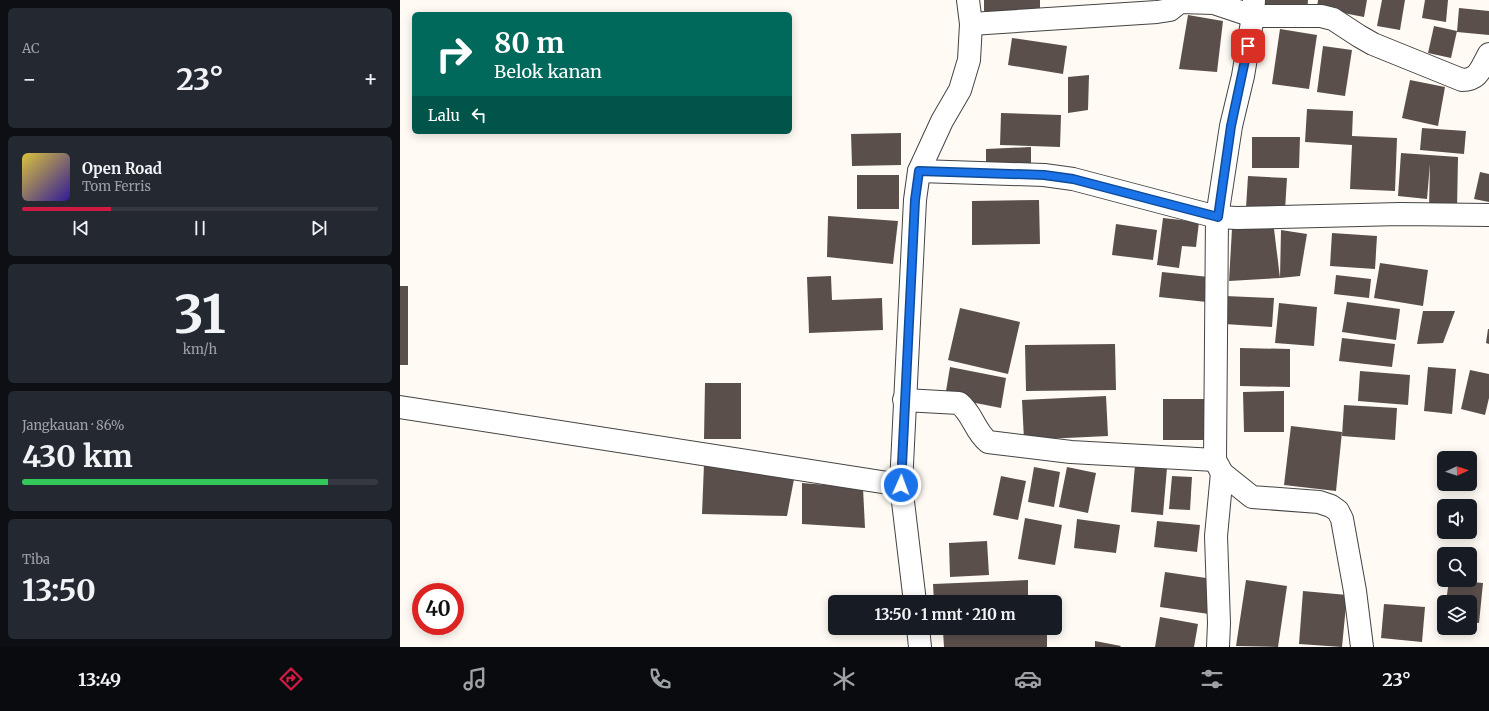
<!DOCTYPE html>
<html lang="id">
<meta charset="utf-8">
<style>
:root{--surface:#171b24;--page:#242831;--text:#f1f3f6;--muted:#9ea1a6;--line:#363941;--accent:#cf1a43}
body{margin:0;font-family:Merriweather,serif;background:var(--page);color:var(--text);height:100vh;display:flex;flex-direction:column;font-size:15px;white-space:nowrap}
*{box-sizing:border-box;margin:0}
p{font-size:13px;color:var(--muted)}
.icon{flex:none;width:22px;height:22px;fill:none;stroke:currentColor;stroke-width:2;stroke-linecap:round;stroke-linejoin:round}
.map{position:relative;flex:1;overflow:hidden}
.panel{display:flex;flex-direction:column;gap:8px;padding:8px;background:#0d0f14;width:400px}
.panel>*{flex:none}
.hud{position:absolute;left:12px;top:12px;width:380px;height:122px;border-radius:6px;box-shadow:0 2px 10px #0003;background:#00695c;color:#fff;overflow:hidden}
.needle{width:26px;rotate:87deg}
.tools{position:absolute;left:1037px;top:451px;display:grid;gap:8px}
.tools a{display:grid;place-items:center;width:40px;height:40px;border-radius:6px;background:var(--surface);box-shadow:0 2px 10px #0003;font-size:20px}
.speed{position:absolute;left:12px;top:583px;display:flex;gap:8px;font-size:20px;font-weight:700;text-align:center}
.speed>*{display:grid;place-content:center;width:52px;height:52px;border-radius:50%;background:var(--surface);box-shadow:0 2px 10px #0003;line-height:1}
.speed .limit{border:6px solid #d22;background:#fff;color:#111}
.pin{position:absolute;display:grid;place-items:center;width:34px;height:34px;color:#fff;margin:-17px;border-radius:8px;box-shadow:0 2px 6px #0006}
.me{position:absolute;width:44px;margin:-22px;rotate:2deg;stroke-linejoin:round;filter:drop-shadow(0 0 3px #0008)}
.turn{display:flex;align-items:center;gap:14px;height:84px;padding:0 16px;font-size:18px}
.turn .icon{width:52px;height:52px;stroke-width:2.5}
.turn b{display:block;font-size:28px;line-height:34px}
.then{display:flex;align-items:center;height:38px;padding:0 16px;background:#0003;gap:8px;font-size:15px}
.big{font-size:30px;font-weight:700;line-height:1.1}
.panel .card{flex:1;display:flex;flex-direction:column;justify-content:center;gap:6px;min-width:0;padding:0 14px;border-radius:6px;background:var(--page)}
.panel .dial{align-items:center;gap:0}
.dial b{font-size:52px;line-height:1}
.song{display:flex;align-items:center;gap:12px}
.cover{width:48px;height:48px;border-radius:6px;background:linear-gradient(135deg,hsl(50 70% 55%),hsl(250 70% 35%))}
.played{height:4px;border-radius:2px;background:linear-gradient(90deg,var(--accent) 25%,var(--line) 25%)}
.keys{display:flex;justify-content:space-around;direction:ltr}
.heat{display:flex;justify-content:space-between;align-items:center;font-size:22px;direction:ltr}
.charge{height:6px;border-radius:3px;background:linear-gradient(90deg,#34c759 86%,var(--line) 0)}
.trip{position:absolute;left:428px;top:595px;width:234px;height:40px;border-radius:6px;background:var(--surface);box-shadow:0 2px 10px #0003;font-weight:700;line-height:40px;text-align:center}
.tab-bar{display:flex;height:64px;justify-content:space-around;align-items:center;background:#090b0e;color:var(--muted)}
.tab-bar .icon{width:28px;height:28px}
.tab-bar .selected{color:var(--accent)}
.tab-bar b{font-size:18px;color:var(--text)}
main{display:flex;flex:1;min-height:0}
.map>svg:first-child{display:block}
</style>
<main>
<section class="panel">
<div class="card"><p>AC</p>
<div class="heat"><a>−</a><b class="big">23°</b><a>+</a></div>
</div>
<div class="card">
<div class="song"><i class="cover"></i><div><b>Open Road</b><p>Tom Ferris</p></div></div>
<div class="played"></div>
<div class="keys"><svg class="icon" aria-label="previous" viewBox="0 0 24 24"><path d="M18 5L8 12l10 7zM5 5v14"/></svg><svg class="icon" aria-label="pause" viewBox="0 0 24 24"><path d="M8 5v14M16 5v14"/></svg><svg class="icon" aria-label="next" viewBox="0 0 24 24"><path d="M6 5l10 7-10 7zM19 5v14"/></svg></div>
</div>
<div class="card dial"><b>31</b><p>km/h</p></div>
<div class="card"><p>Jangkauan · 86%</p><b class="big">430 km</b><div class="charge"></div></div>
<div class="card"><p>Tiba</p><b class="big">13:50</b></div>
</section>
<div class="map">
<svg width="1089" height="647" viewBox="0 0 1089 647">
<rect width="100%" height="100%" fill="#fffbf4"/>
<!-- building -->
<g fill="#5b4f4c">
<rect x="584" y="0" width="56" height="11"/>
<path d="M858,0H908L907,13L858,8Z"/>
<path d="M918,0H967L964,17L917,8Z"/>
<path d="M982,0H1005L1000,30L977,26Z"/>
<path d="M1025,0H1048L1046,22L1022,18Z"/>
<path d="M1059,8L1089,11V35L1057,32Z"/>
<path d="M788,15L823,21L817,72L779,69Z"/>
<path d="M1034,26L1057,31L1051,58L1028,53Z"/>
<path d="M880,29L917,35L909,89L872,84Z"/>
<path d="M612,38L667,46L663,74L608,65Z"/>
<path d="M923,46L952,50L945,96L917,92Z"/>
<path d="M689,75L688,110L668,113V77Z"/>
<path d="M1010,80L1045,87L1038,126L1002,118Z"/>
<path d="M907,109L953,111L952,136L997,138L995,191L950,189L952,145L905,142Z"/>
<path d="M601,113L661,115L660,147L600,145Z"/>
<path d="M1022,128L1066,131L1064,154L1020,150Z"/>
<path d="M501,133V165L452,166L451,134Z"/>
<path d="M852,137H900L899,168H852Z"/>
<path d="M631,147V169L586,170V149Z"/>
<path d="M1001,153L1058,157L1057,210L1029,209L1030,164L1027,199L998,196Z"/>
<path d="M1080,172L1089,174V202L1074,199Z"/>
<rect x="457" y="175" width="42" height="34"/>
<path d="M848,176L887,178L885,210L846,208Z"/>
<path d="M639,200L640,244L572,245V201Z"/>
<path d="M428,216L498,221L493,264L427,257Z"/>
<path d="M763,218L799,222L796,247L782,246L779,268L757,265Z"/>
<path d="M716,224L757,230L753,260L712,255Z"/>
<path d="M832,229H874L880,278L829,281Z"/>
<path d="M881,230L907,234L900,276L880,278Z"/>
<path d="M932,233L977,236L975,269L930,266Z"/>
<path d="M980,263L1028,270L1023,306L974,298Z"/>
<path d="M762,272L809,277L807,302L759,297Z"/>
<path d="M936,275L971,279L969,298L934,294Z"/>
<path d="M431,276L432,300L482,298L483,330L409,333L407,277Z"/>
<rect x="0" y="286" width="8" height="79"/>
<path d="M825,296L874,298L872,327L824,324Z"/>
<path d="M947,302L1000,309L996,340L942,332Z"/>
<path d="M879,303L917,307L914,346L875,343Z"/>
<path d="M560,308L620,322L608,374L548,360Z"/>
<path d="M1023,311H1055L1043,343L1017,344Z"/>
<path d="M1088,329H1089V344L1086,343Z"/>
<path d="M942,338L995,344L992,367L939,361Z"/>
<path d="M715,344L716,390L626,391L625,345Z"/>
<path d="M840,348L890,349V387L840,386Z"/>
<path d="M550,367L606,378L601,408L545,397Z"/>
<path d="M1028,367L1056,369L1052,414L1024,411Z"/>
<path d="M1070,370L1089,374V398L1085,415L1061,409Z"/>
<path d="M960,371L1010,375L1008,405L958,401Z"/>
<path d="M305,383H341V439H304Z"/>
<path d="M884,391V432H844L843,392Z"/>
<path d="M706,396L708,436L624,440L622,400Z"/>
<path d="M763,399H808L809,440H763Z"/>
<path d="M944,405L997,408L995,440L942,436Z"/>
<path d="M891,426L942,432L936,491L884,485Z"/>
<path d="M304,464L394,479L387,516L302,514Z"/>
<path d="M735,465L767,468L763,515L731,512Z"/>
<path d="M634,467L660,472L654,507L628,502Z"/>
<path d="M667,467L696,473L688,513L659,507Z"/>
<path d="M601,476L626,481L618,520L593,515Z"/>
<path d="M772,476L792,477L790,510L769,509Z"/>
<path d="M402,483L463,488L465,528L402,524Z"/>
<path d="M625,518L662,525L655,565L618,559Z"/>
<path d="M677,519L720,525L716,553L674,548Z"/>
<path d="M757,521L800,525L797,552L754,547Z"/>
<path d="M587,541L589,575L550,577L549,543Z"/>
<path d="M765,572L813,579L809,614L760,607Z"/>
<path d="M628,580V602H534L533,584Z"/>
<path d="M846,580L887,586L878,647L836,646Z"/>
<path d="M1049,580L1083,583L1079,623L1070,622V602H1046Z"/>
<path d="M903,591L947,595L942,647L899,644Z"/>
<path d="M984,604L1025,607L1022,642L981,638Z"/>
<path d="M760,617L798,624L794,647H755Z"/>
<path d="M616,628H647V647H544L543,631Z"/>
<path d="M695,641L721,646L720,647H695Z"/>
</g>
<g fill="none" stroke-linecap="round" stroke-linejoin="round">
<!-- minor casing -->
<g stroke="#444" stroke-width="24">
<g id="minor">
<path d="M854,0L853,16L843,76L831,126L817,217L815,460L822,473L852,497L919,502L931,506L938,511L942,519L955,591L962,647"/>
<path d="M571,24L757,12L770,10L780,2L814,3L853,16H921L933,19L959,36L973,44L1062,80C1079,80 1081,68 1089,54"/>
<path d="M519,171L644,175L673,179L817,217L837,218L1000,214L1089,215"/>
<path d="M504,400L559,403C573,414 574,430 588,442L671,452L815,460"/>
<path d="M0,407L501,485"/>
<path d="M515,602L501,485L515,200L519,171L542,121L560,90L569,60L571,24L568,0"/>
<path d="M518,628L520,647"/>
<path d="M818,647L819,623L816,536L822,473"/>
</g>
</g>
<!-- minor -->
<use href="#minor" stroke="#fff" stroke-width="22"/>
</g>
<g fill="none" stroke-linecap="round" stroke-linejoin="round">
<!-- route casing -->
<g stroke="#114b97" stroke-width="10">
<path id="route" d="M501,485L515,200L519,171L644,175L673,179L818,217L831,126L848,46"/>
</g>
<!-- route -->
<use href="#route" stroke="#1a73e8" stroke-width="7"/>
</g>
</svg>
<div class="tools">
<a><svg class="needle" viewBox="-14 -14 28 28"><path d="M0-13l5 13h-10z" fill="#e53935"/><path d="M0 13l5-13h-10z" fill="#9ea1a6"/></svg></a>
<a><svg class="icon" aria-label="sound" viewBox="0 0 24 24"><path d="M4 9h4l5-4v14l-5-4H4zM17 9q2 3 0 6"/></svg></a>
<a><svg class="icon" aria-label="search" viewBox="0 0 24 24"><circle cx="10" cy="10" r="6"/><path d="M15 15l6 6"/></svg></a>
<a><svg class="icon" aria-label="layers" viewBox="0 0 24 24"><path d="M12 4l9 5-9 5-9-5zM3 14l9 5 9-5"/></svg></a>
</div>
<div class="speed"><div class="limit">40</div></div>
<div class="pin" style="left:848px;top:46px;background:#d93025"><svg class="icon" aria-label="arrive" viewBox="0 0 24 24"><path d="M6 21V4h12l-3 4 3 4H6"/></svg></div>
<svg class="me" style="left:501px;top:485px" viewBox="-20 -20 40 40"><circle r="17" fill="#1a73e8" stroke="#fff" stroke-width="3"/><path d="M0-11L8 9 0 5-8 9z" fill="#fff"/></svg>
<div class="trip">13:50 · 1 mnt · 210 m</div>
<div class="hud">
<div class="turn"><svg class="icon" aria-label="right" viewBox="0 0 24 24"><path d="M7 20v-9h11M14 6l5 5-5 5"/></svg><div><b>80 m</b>Belok kanan</div></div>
<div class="then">Lalu<svg class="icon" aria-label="left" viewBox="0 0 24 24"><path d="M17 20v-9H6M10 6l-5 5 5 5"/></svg></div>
</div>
</div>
</main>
<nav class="tab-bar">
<b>13:49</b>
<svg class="icon selected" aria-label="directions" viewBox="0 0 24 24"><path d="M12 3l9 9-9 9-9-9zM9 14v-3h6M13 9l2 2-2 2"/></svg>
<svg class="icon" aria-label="music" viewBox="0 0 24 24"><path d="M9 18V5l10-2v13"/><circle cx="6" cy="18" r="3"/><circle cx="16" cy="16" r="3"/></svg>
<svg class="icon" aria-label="phone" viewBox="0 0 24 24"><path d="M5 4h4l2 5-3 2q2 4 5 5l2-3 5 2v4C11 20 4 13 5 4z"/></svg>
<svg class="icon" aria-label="climate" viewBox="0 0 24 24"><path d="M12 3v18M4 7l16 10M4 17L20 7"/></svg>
<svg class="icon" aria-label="car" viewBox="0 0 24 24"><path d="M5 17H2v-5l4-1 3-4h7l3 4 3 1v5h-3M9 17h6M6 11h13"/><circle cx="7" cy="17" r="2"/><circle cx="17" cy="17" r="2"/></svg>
<svg class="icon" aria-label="filters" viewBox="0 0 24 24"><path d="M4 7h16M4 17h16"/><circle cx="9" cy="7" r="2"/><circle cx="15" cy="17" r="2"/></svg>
<b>23°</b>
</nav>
